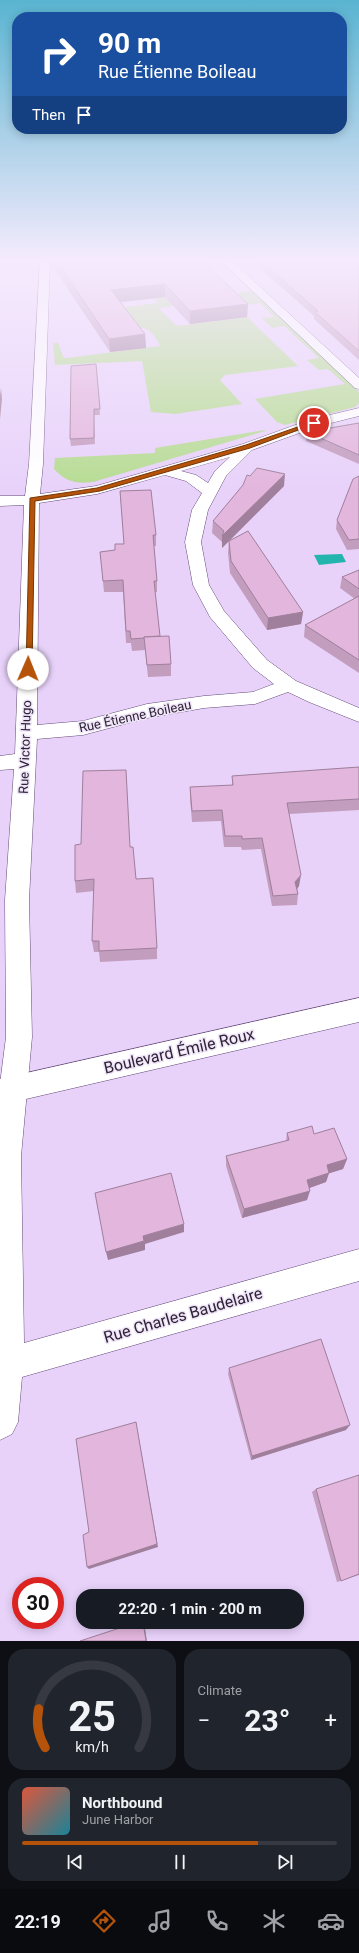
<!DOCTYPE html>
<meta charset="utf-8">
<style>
:root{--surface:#171b24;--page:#20242c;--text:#f1f3f6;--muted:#9ea1a6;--line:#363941;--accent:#b45309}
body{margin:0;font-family:Roboto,sans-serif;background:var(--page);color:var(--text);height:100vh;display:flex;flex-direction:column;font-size:15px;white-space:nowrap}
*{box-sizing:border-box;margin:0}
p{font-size:13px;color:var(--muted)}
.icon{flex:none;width:22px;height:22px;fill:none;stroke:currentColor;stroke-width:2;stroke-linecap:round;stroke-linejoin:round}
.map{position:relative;height:1641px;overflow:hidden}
.sheet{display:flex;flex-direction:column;gap:8px;padding:8px;background:#0d0f14;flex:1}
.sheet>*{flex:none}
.banner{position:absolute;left:12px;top:12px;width:335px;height:122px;border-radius:16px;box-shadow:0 2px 10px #0003;background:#1a4fa0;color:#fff;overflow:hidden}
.speed{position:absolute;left:12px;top:1577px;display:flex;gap:8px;font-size:20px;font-weight:700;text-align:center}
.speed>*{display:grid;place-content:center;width:52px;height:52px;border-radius:50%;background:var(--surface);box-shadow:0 2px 10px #0003;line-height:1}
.speed .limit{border:6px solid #d22;background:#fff;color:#111}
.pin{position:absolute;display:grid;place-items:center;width:34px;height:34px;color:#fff;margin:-17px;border:2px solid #fff;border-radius:50%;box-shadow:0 1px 4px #0007}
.me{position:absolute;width:44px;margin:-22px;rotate:1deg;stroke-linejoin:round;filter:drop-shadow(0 0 3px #0008)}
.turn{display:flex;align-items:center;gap:14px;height:84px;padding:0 20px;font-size:18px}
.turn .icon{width:52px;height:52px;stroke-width:2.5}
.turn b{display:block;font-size:28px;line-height:34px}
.then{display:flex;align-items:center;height:38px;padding:0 20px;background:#0003;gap:8px;font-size:15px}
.big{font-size:30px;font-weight:700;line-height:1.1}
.sheet .card{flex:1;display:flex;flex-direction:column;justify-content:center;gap:6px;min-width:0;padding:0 14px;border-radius:16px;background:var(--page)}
.sheet .dial{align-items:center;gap:0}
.dial svg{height:104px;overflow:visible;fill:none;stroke:var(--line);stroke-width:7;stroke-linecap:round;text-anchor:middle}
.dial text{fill:var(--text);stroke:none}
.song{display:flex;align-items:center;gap:12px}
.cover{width:48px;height:48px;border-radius:6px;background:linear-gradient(135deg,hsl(10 70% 55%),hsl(190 70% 35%))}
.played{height:4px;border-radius:2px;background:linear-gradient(90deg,var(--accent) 75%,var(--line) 75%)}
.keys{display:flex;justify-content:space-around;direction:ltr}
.heat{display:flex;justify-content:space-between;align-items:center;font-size:22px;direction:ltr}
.sheet .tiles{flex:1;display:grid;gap:8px;grid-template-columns:1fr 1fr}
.card:last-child{grid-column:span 2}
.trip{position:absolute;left:76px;top:1589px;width:228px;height:40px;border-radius:16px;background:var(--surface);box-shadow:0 2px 10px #0003;font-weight:700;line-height:40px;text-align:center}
.dock{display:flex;height:64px;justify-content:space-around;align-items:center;background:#090b0e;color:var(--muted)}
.dock .icon{width:28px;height:28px}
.dock .on{color:var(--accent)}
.dock b{font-size:18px;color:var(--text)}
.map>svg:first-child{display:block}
</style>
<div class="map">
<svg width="359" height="1641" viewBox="0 0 359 1641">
<rect width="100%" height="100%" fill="#e8d2fa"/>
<!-- green -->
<g fill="#b6dc92">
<path d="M149,290L223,300L158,308L177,326L247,317L298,366L225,375L220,380L242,404L175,414L151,412L142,361L55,365L53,343H58L64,358H67L160,346C148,318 130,327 105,331L95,311L158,303Z"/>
<path d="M252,291L351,384L359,392V403L355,407L285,425L277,422L255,399L345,384L328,369L319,370L307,360L319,358L284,326L272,328L262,318L274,317L260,303L248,305L238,295L240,292Z"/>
<path d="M265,430V431L93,482C76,484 66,482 54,469L55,458L155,453V448Z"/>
</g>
<!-- water -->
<path fill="#23b4ae" d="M342,554L346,562L319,565L314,555Z"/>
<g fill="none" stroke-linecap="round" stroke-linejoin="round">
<!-- minor casing -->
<g stroke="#644b76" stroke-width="1">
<g id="minor">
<path d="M40,261H50L43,464L40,494L96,486L243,444L309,420L359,408V416L319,426L252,450L226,476L208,510L201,542L209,585L224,611L267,660L296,681L359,708V722L309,702L288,692L255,704L204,708L147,718L83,735L37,739L29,900L32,1037L21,1156L24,1343L359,1249V1281L22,1377L18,1422L12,1434L0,1440V1084L6,1037L5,900L14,769L0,770V756L15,754L24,505L0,506V496H25L29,464ZM230,457L215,471L208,483L196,475L181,471ZM165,475L186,481L202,493L192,510L185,542L193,585L210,617L253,668L274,684L253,692L204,696L147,704L83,721L37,725L39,503L97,494Z"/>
<path d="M221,261H232L359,378V389L355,388Z"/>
</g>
</g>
<!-- secondary casing -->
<g stroke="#644b76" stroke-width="1">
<path id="secondary" d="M359,998V1022L0,1105V1079Z"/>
</g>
<!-- minor -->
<use href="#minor" fill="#fff" fill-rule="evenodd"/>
<!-- secondary -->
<use href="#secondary" fill="#fff" fill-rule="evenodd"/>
</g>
<!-- wall -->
<g fill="#c39dbe">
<path d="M51,261H202L248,304L247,317L190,324L165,297L120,302L145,334L146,348L110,352L51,264Z"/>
<path d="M253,261H359V360L314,319V316L253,262Z"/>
<path d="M96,364L100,415H94L95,444L71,446L70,439Z"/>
<path d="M359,423V464L306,441L307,432Z"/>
<path d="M359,476V549L347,550L336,529L337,520Z"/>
<path d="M284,486L222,548V542L212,533L213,521Z"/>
<path d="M120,491L156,535V546H154L157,581V592H155L160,636L171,664V676L148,677L145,650L132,651L131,643H126L123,592H104L100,552L115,550L124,544Z"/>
<path d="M229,541L303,612L301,624L267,630L230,573L228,553Z"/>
<path d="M359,570V673L304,637L305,625L355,599L340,588L342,577Z"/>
<path d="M359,767V810L289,814L299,886L297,889L298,894L297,905L272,906L261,849L242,850L241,847H224L221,821L192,822L190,799V787L232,786V776Z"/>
<path d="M130,847L136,879L157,948V959L100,962L99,952H94L92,941L94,891L76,893L75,881Z"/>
<path d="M287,1133L314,1134L347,1159L343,1169L329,1173L326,1182L309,1188L307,1200L242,1218L226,1166V1156L286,1141Z"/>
<path d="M229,1368L346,1430L251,1460L228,1374Z"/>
<path d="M316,1489L359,1575L337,1582L312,1492Z"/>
</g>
<!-- shaded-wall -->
<g fill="#9f7f9b">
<path d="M165,284V297L112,303L111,290Z"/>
<path d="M248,304L247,317L190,324V311Z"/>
<path d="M145,334L146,348L110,352L109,339Z"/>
<path d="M1,388L2,399L0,419V395Z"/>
<path d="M285,474L284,486L222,548V536Z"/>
<path d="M303,612L301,624L267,630L268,618Z"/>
<path d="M301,875L299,886L294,893L295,882Z"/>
<path d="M347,1159L343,1169L324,1175L327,1165Z"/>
<path d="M329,1173L326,1182L304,1190L307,1180Z"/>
<path d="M310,1191L307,1200L242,1218L244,1209Z"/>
<path d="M184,1224V1232L145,1244V1250L108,1260L106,1252L143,1236Z"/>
<path d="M136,1422L158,1547L89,1569L87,1567Z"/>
<path d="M350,1425L346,1430L251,1460L252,1456Z"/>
<path d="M143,1622H144L147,1641H146Z"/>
</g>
<!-- building -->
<g fill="#e3b6dd" stroke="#9f7f9b">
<path d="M57,261H202L248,304L190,311L165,284L111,290L145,334L109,339Z"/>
<path d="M261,261H359V351L315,312L318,311Z"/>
<path d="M96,364L100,409H94V438L70,439L71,366Z"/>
<path d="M359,423V455L307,432Z"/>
<path d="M257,468L285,474L222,536L224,531L213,521L243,485L247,475L250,476Z"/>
<path d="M359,476V539L349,540L337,520L353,479Z"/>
<path d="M151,490L156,535H153L157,581H154L160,636L144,637V638L131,639L130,631H126L123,580L103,581L100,552L115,550V544H124L120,491Z"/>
<path d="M248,531L303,612L268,618L231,561L229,541Z"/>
<path d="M359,570V589L342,577Z"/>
<path d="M359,596V660L305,625Z"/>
<path d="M169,636L171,664L147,665L144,637Z"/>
<path d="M359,767V799L287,803L301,875L295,882L298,894L273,896L262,838L242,839V836H225L222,810L192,811L190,787L233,785L232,776Z"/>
<path d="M126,770L130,847H133L136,879L153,878L157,948L99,951V941H92L94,879L75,881V845L81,844L83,771Z"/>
<path d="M312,1126L314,1134L334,1128L347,1159L327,1165L329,1173L307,1180L310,1191L244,1209L226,1156L289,1140L287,1133Z"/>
<path d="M171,1173L184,1224L143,1236L144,1241L106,1252L95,1193Z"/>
<path d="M321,1339L350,1425L252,1456L229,1368Z"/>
<path d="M136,1422L157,1544L87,1567L83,1535L89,1532L76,1439Z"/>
<path d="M359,1475V1574L341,1581L316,1489Z"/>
<path d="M138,1622H143L146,1641H80Z"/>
</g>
<!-- sky -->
<linearGradient id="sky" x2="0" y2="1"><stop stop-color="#59b4d1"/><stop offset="0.53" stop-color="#f5ebfd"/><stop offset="1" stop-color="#f5ebfd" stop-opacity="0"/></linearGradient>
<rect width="359" height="491" fill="url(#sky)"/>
<!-- route -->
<path fill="#b45309" stroke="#753606" d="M312,422L317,423L250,448L100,491L35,501L32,669L26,671L30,498L97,488L246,445Z"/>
<g text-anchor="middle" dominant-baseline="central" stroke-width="3" stroke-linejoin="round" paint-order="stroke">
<!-- street labels -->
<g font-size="13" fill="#2d2335" stroke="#efe4f8">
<text transform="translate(135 716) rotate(-12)">Rue Étienne Boileau</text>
<text transform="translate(25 747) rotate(-88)">Rue Victor Hugo</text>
</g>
<!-- near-street labels -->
<g font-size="16" fill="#2d2335" stroke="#efe4f8">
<text transform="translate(179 1051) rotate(-13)">Boulevard Émile Roux</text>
<text transform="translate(183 1315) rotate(-16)">Rue Charles Baudelaire</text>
</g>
</g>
</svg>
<div class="speed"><div class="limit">30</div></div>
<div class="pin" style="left:314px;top:423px;background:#d93025"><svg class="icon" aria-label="arrive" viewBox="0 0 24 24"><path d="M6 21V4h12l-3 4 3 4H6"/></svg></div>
<svg class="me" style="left:28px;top:669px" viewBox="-20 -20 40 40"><circle r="19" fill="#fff"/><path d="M0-13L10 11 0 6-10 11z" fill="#b45309"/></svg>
<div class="trip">22:20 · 1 min · 200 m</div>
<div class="banner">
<div class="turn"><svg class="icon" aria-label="right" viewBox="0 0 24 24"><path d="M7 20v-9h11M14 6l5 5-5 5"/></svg><div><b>90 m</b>Rue Étienne Boileau</div></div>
<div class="then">Then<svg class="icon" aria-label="arrive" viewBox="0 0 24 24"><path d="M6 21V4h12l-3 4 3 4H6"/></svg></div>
</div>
</div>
<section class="sheet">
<div class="tiles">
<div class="card dial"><svg viewBox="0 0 100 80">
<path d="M14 69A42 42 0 1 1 86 69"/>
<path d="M14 69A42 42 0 0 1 9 39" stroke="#b45309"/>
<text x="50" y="56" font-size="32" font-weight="700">25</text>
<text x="50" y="72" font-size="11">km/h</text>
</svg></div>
<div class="card"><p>Climate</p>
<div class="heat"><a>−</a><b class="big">23°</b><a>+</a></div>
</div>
<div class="card">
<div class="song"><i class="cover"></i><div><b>Northbound</b><p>June Harbor</p></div></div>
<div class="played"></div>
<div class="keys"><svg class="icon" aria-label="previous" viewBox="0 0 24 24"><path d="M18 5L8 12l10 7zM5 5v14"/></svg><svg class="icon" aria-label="pause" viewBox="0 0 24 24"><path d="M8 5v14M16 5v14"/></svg><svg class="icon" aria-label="next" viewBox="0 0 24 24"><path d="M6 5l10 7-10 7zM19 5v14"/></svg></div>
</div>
</div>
</section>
<nav class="dock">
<b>22:19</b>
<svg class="icon on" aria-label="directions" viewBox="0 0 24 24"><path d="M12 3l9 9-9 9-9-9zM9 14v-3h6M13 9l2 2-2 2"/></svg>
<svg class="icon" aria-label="music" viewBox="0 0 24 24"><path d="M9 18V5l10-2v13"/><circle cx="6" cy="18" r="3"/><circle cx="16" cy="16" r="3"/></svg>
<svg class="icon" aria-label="phone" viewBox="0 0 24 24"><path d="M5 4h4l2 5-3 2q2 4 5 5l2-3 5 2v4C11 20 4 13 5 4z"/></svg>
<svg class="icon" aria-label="climate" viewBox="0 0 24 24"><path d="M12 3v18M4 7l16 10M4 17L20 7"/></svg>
<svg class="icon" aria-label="car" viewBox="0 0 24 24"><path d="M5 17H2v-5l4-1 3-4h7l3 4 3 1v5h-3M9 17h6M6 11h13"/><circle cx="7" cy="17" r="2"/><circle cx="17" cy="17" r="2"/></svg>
</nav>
